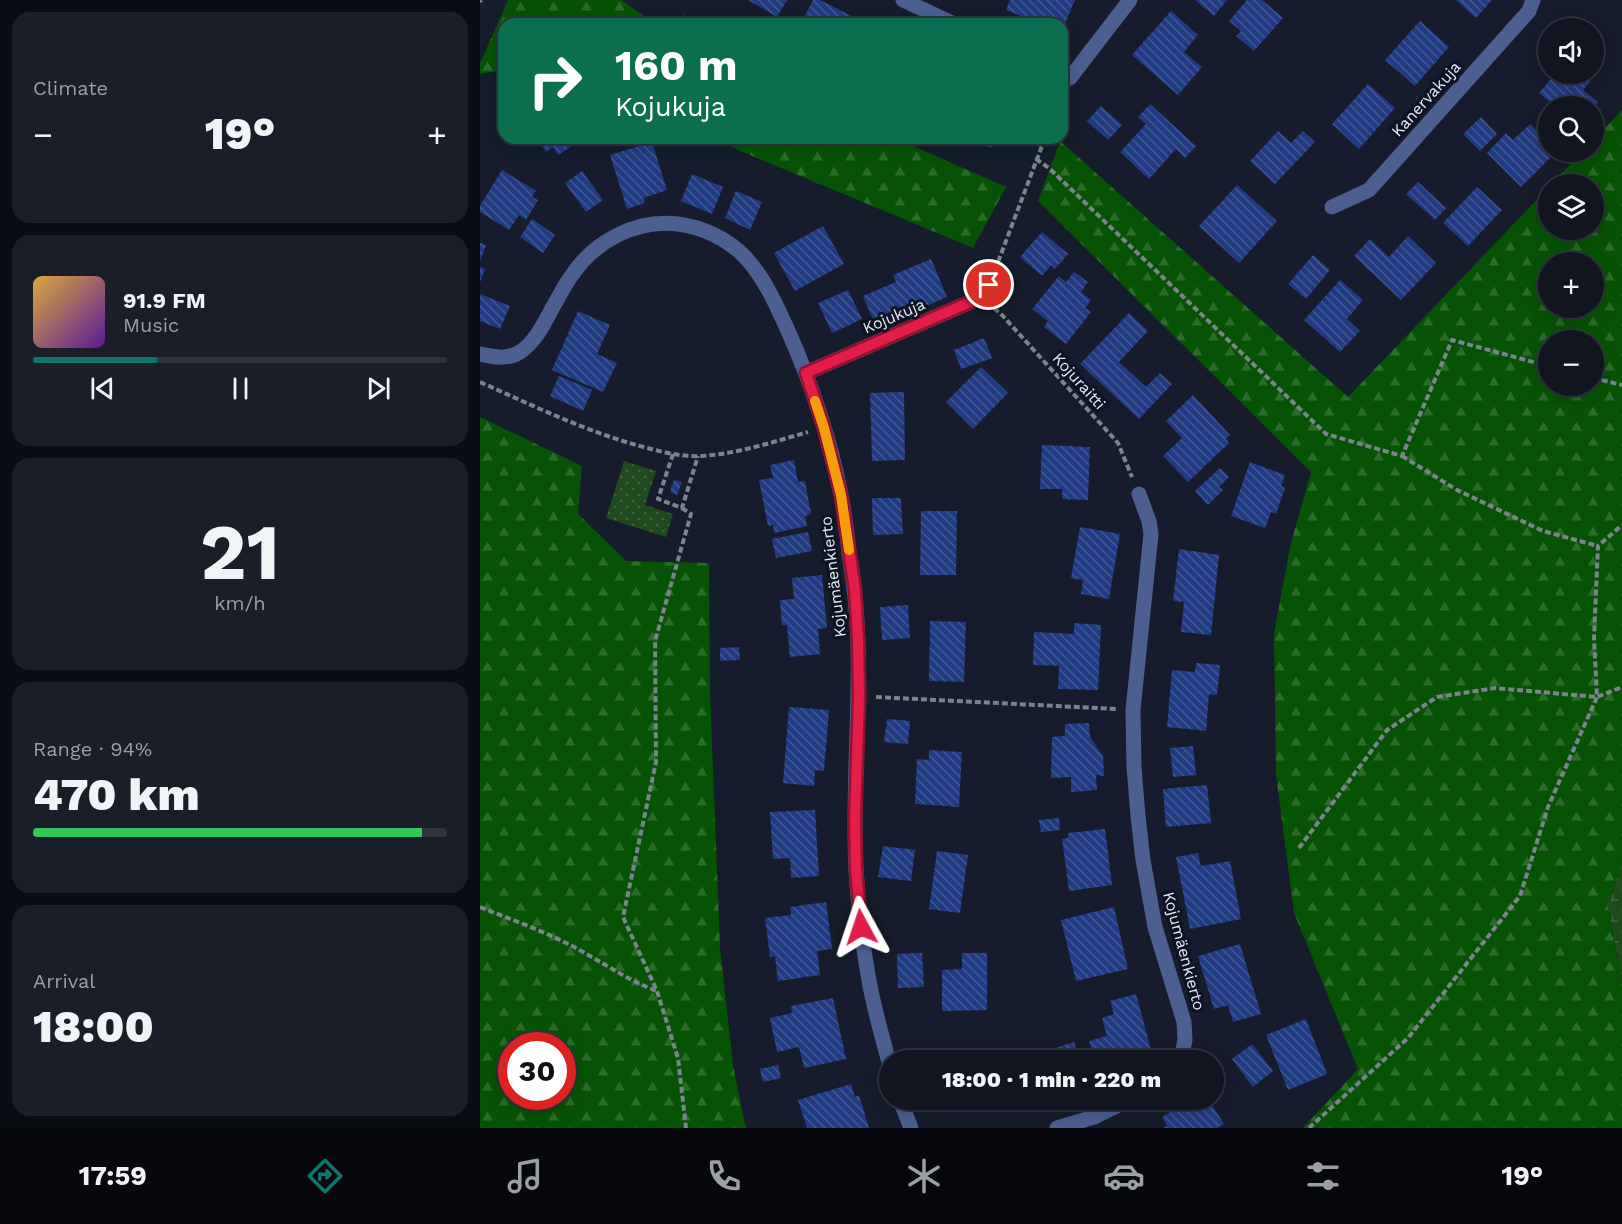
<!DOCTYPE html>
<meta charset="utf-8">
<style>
:root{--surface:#101520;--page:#191e29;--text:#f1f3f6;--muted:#9c9fa5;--line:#30343e;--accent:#0f766e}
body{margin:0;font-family:"Work Sans",sans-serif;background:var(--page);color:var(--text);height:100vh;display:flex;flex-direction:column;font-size:22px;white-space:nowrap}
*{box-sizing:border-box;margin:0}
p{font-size:20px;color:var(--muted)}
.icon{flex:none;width:33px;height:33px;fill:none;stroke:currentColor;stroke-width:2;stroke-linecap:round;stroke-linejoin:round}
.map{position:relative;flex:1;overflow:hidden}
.sheet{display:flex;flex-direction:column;gap:12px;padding:12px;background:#090c12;width:480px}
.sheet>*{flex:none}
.top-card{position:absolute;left:18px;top:18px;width:570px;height:126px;border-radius:18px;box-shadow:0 3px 15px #0003,0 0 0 2px var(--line);background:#0b6e4f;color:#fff;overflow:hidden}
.tools{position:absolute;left:1058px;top:18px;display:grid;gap:12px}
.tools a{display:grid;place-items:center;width:66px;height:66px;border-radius:50%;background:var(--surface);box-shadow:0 3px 15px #0003,0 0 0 2px var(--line);font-size:30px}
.speed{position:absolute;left:18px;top:1032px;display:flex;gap:12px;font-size:30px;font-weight:700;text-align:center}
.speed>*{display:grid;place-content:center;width:78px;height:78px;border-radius:50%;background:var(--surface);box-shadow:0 3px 15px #0003,0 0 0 2px var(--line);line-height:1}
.speed .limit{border:9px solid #d22;background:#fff;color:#111}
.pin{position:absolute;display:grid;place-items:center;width:51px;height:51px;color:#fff;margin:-26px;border:3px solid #fff;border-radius:50%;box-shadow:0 2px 6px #0007}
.me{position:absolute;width:66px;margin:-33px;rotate:355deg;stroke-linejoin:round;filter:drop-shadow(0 0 4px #0008)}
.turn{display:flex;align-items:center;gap:21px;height:126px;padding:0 18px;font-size:27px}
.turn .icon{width:78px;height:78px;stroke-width:2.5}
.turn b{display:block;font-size:42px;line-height:51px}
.big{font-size:45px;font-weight:800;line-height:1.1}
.sheet .widget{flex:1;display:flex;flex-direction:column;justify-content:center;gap:9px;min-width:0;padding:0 21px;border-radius:18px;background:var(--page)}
.sheet .dial{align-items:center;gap:0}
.dial b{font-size:78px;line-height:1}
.song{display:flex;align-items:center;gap:18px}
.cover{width:72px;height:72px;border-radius:9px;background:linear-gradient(135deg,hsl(40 70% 55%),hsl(270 70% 35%))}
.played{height:6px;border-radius:3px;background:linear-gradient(90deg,var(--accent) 30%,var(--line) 30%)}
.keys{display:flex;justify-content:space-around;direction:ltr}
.heat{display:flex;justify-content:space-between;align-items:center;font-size:33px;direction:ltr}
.charge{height:9px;border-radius:4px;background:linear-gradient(90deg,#34c759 94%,var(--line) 0)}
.trip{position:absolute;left:399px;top:1050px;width:345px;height:60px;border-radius:30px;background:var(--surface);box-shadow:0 3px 15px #0003,0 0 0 2px var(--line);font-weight:800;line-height:60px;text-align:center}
.dock{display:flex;height:96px;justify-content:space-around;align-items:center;background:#06080d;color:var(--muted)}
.dock .icon{width:42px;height:42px}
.dock .on{color:var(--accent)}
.dock b{font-size:27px;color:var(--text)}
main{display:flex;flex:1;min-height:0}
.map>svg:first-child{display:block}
</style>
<main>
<section class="sheet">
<div class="widget"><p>Climate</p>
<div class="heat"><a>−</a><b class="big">19°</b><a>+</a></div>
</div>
<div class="widget">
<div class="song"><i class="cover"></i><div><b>91.9 FM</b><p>Music</p></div></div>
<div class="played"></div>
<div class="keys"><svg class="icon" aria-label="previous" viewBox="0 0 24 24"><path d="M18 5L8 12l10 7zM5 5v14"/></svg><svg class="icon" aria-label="pause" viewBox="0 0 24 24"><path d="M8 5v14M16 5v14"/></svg><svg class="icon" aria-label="next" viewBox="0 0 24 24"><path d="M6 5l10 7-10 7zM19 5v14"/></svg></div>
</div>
<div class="widget dial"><b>21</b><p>km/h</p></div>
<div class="widget"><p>Range · 94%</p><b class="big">470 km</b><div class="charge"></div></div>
<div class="widget"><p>Arrival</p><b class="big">18:00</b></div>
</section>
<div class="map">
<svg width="1142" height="1128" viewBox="0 0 1142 1128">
<defs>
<pattern id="forest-firs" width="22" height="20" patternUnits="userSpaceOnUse" patternTransform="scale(1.5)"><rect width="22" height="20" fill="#075305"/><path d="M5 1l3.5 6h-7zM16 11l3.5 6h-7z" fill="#2b6c2a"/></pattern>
<pattern id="wetland-marsh" width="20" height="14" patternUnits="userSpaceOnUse" patternTransform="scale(1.5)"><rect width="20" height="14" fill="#20491d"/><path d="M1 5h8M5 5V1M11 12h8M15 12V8" fill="none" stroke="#40633e"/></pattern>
<pattern id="park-dots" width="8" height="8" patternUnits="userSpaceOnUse" patternTransform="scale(1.5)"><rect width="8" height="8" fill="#20491d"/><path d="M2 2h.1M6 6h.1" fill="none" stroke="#40633e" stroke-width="1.8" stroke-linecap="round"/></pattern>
<pattern id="building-back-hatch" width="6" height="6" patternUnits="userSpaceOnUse" patternTransform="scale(1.5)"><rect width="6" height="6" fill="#213b83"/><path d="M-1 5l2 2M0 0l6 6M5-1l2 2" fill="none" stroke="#415795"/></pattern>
</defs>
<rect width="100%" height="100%" fill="#161c2b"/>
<!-- forest -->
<g fill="url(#forest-firs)" fill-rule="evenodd">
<path d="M28,0H141L176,24H24V70L0,74V63Z"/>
<path d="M1142,110V862L1128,907L1142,979V1128H823L878,1069L814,913L796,775L794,634L810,547L831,472L558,201L580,141L868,397L1068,188V230H1113V184H1071L1103,152H1113V141ZM1068,262H1113V308H1068ZM1068,340H1113V386H1068Z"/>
<path d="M234,138H415L526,187L493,248L265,153Z"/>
<path d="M0,417L102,466L98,514L146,561L229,563L230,692L240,948L253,1065L264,1120L267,1128H0ZM32,1046H82V1096H32Z"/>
</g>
<!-- wetland -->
<path fill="url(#wetland-marsh)" d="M1142,862V979L1128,907Z"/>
<!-- park -->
<path fill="url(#park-dots)" d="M144,461L176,471L165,505L193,514L186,537L126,518Z"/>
<!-- building -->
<g fill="url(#building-back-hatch)">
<path d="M268,0H307L297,17Z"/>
<path d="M333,0H340L387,24H321Z"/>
<path d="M530,0H595L582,31V24H562L526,10Z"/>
<path d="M715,0H747L734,16Z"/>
<path d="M767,0H782L803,18L774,51L756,36L761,31L749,21Z"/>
<path d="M976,0H1012L996,18Z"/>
<path d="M691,11L718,35L704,52L722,67L698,95L652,55Z"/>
<path d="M203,15L216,24H196Z"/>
<path d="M940,21L969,47L935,86L905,60Z"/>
<path d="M1113,65L1119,70L1103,90L1118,102L1114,106H1075L1059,93L1075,74H1113Z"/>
<path d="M888,84L915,108L879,149L852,124Z"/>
<path d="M670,104L716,146L705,158L696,149L669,179L640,152L666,124L658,117Z"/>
<path d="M621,106L642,125L628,140L607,121Z"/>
<path d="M1001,117L1017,134L1000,151L983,134Z"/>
<path d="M1050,124L1068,142V152H1076L1041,187L1007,153L1026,133L1033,140Z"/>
<path d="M798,131L811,143L823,131L835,142L795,184L770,161Z"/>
<path d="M57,138H104L78,155L73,147L66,152Z"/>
<path d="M487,138H515L511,148Z"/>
<path d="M172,142L187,190L163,198L165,203L147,209L130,155Z"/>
<path d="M22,170L56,191L52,197L58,200L46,220L39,215L29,230L0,212V206Z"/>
<path d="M102,171L123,200L106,212L85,183Z"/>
<path d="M212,174L243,187L232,214L201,201Z"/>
<path d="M938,182L966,208L955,220L926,194Z"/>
<path d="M757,185L797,221L759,263L719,226Z"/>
<path d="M997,187L1022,210L988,246L963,223Z"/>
<path d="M256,191L282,202L270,230L245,218Z"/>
<path d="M52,219L75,235L63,253L40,237Z"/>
<path d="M343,226L364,264L315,291L294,253Z"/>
<path d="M562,232L588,254L575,269L571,265L562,276L540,257Z"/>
<path d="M928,236L956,263L921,300L874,256L890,239L909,257Z"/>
<path d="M0,243L6,245L0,261Z"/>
<path d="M833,255L850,270L826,299L808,284Z"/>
<path d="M451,259L467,297L396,327L383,296L416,282L413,275Z"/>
<path d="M0,267L5,269L0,282Z"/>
<path d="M594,272L608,282L601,292L611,300L605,308L611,312L586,344L564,327L568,321L552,309L579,276L586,282Z"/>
<path d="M860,280L883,300L867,319L880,331L860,352L824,320Z"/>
<path d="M368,290L382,319L352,333L338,303Z"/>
<path d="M0,294L30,306L20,329L0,321Z"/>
<path d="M98,311L130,325L117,354L137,363L123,392L72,370Z"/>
<path d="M649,313L668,331L639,362L666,387L680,373L692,384L659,419L600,364Z"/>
<path d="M504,338L512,358L481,369L474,350Z"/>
<path d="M501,367L528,393L493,429L466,402Z"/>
<path d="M79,376L112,390L103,411L70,396Z"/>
<path d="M424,392L425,460L392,461L390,393Z"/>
<path d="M713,395L750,435L746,439L749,443L708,482L683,456L702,438L686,421Z"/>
<path d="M562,445L610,447L608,500L582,499V489H560Z"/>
<path d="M314,460L318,482L325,481L331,514L325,516L327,526L294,533L293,525L288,526L279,480L293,478L290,465Z"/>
<path d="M770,462L805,475L801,486L805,488L796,514L791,512L785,528L751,516Z"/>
<path d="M740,468L749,477L739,487L743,490L728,505L715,491Z"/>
<path d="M194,480L202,482L197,495L190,492Z"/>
<path d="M392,498H421L423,534L393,535Z"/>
<path d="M441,511H477L476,575H440Z"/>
<path d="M600,527L640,534L629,599L601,594L603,580L591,578Z"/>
<path d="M328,532L332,551L296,558L292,539Z"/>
<path d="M699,549L739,555L731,635L701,632L704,602L693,601Z"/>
<path d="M342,575L347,628L338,629L340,654L310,657L307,625H302L300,600L314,599L312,578Z"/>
<path d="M428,605L430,638L402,640L400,607Z"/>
<path d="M450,621L486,622L484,682L449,681Z"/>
<path d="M594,623L621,625L618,690L578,689L579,666L553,665L554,632L594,634Z"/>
<path d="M259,647L260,660L240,661V648Z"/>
<path d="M716,663L740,665L737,695L729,694L726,731L687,727L692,670L715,672Z"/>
<path d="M309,707L349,710L344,771L335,770L334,786L303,783Z"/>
<path d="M407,719L430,721L428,744L404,742Z"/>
<path d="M609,723L610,737L623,756L624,776L616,775L617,790L591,792V777L571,778L572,737L585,736V724Z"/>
<path d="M713,746L716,775L693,777L690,748Z"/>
<path d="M449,750L482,752L479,807L435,804L437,759L449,760Z"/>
<path d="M727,785L731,823L686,827L683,789Z"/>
<path d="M335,810L339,876L311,878L310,858L293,859L290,812Z"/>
<path d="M579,818L580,830L561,832L559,820Z"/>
<path d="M625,829L632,885L589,891L582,839L588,838V833Z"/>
<path d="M403,846L435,850L431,881L398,877Z"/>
<path d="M457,851L488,855L480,913L449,909Z"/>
<path d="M718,853L721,866L750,861L761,919L710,929L696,857Z"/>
<path d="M346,902L352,949L337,951L340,975L298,981L295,956L290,957L285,918L311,915L310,907Z"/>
<path d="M634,907L648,969L596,981L581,920Z"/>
<path d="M760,944L781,1014L753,1022L748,1005L734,1009L718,956Z"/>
<path d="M442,953L444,987L418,988L417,954Z"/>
<path d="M482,953H507V1010L462,1011V970L482,969Z"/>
<path d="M656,994L673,1057L660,1060H615L609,1041L627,1036L622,1018L634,1014L630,1001Z"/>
<path d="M353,998L366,1059L324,1068L319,1047L297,1052L290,1018L312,1013L311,1006Z"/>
<path d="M826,1019L847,1074L808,1090L786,1035Z"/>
<path d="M594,1042L600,1060H573L569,1050Z"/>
<path d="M772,1044L793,1071L773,1087L752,1059Z"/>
<path d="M538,1051L539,1060H510V1052Z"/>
<rect x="445" y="1055" width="19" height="5"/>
<path d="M298,1065L301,1078L283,1082L280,1069Z"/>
<path d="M371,1084L375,1097L379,1095L389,1128H327L318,1100Z"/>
<path d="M498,1100H540L541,1108L517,1109L516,1102H498Z"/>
<path d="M711,1100H729L744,1124L737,1128H683L687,1126L682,1117Z"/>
</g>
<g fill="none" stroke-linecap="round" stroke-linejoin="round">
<!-- path -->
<g stroke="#7c828f" stroke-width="4" stroke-dasharray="6 3" stroke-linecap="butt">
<path d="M0,2L1,0"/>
<path d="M556,159L570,169L846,434L922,456L972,340L1068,366"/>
<path d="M515,270L565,138"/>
<path d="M514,308L522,315L638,443L652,477"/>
<path d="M1113,378L1142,385"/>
<path d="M0,382C56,407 111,434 171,449C187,453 204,457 221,456C257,454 293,442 328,432"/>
<path d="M193,454L178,499L202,508L218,456"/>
<path d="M922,456L977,490L1063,531L1118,546"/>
<path d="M202,508L211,514L175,641L176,762L143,917L177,991L198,1058L206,1128"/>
<path d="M396,697L637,709"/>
<path d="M819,848L907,730L957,697L1015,688L1117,697L1142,687"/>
<path d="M0,907C29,919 59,929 86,943C117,958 144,979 177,991"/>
<path d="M829,1128L928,1038L1040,896L1068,807L1117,697L1114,638L1118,546L1142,525"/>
</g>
<!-- street -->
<g stroke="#4b6091" stroke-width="15">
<path d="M423,0L474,24"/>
<path d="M582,74L590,78L650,0"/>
<path d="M852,207L889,190L1049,11L1053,0"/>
<path d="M0,354C14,357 27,360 40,352C56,342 65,321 74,305C80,295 85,284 92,275C115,241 156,219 198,224C222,227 248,239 265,257C285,278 297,307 309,333C332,385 350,439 361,495C365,514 367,534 369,553C374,582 377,611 378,641C380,717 372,794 376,870C378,905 382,940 388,975C393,1006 402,1036 410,1066"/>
<path d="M326,373L502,297L509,285"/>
<path d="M659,494L669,521L671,534L653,710L654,767L658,816L663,860L675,927L704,1022L705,1040L702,1054L698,1060"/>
<path d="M420,1100L431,1128"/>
<path d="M577,1128L614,1117L649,1100"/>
</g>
</g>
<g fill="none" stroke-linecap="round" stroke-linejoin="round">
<!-- route casing -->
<g stroke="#92132f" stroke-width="15">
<path id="route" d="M381,927L376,869L375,820L379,696L378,639L375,590L361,495L344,428L326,373L502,297L509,285"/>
</g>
<!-- route -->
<use href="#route" stroke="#e11d48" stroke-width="10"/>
<!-- slow -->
<path stroke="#f59e0b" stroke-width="10" d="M335,401L344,428L361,495L369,550"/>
</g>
<g text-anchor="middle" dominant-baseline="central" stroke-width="6" stroke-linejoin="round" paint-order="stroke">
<!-- street labels -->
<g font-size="16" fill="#e4e9f4" stroke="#0d1321">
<text transform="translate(946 99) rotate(-48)">Kanervakuja</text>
<text transform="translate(414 316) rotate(-23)">Kojukuja</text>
<text transform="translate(599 381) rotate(48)">Kojuraitti</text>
<text transform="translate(353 577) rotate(-97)">Kojumäenkierto</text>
<text transform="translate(704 951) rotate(75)">Kojumäenkierto</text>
</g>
</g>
</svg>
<div class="tools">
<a><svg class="icon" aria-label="sound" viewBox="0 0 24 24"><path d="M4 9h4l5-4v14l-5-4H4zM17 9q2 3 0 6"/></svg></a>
<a><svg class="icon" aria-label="search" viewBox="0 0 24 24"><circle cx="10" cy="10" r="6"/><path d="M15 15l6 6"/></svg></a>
<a><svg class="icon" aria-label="layers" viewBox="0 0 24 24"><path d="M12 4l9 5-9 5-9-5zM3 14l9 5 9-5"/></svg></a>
<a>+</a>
<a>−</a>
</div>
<div class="speed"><div class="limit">30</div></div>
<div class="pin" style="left:509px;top:285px;background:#d93025"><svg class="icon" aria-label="arrive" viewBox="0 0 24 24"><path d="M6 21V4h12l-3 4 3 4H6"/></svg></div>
<svg class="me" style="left:381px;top:927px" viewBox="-20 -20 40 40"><path d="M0-17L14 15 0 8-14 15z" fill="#e11d48" stroke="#fff" stroke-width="4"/></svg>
<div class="trip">18:00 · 1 min · 220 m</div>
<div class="top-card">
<div class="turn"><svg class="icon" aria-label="right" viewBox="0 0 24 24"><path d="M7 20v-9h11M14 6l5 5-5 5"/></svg><div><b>160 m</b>Kojukuja</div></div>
</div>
</div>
</main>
<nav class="dock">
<b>17:59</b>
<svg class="icon on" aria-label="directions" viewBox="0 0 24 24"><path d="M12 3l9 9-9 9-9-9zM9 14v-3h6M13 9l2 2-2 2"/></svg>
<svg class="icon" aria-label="music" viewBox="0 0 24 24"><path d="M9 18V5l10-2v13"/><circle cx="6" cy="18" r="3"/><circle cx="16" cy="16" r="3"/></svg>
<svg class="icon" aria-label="phone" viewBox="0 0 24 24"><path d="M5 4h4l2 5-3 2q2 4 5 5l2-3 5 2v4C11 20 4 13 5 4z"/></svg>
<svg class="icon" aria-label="climate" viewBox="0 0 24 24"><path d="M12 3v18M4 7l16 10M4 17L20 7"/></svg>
<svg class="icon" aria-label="car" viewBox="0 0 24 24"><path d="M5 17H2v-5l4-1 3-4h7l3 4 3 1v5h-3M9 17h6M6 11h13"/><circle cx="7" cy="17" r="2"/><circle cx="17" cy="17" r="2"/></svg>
<svg class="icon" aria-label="filters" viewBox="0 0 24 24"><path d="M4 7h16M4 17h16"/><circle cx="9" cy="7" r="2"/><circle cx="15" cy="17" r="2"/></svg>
<b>19°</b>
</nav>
